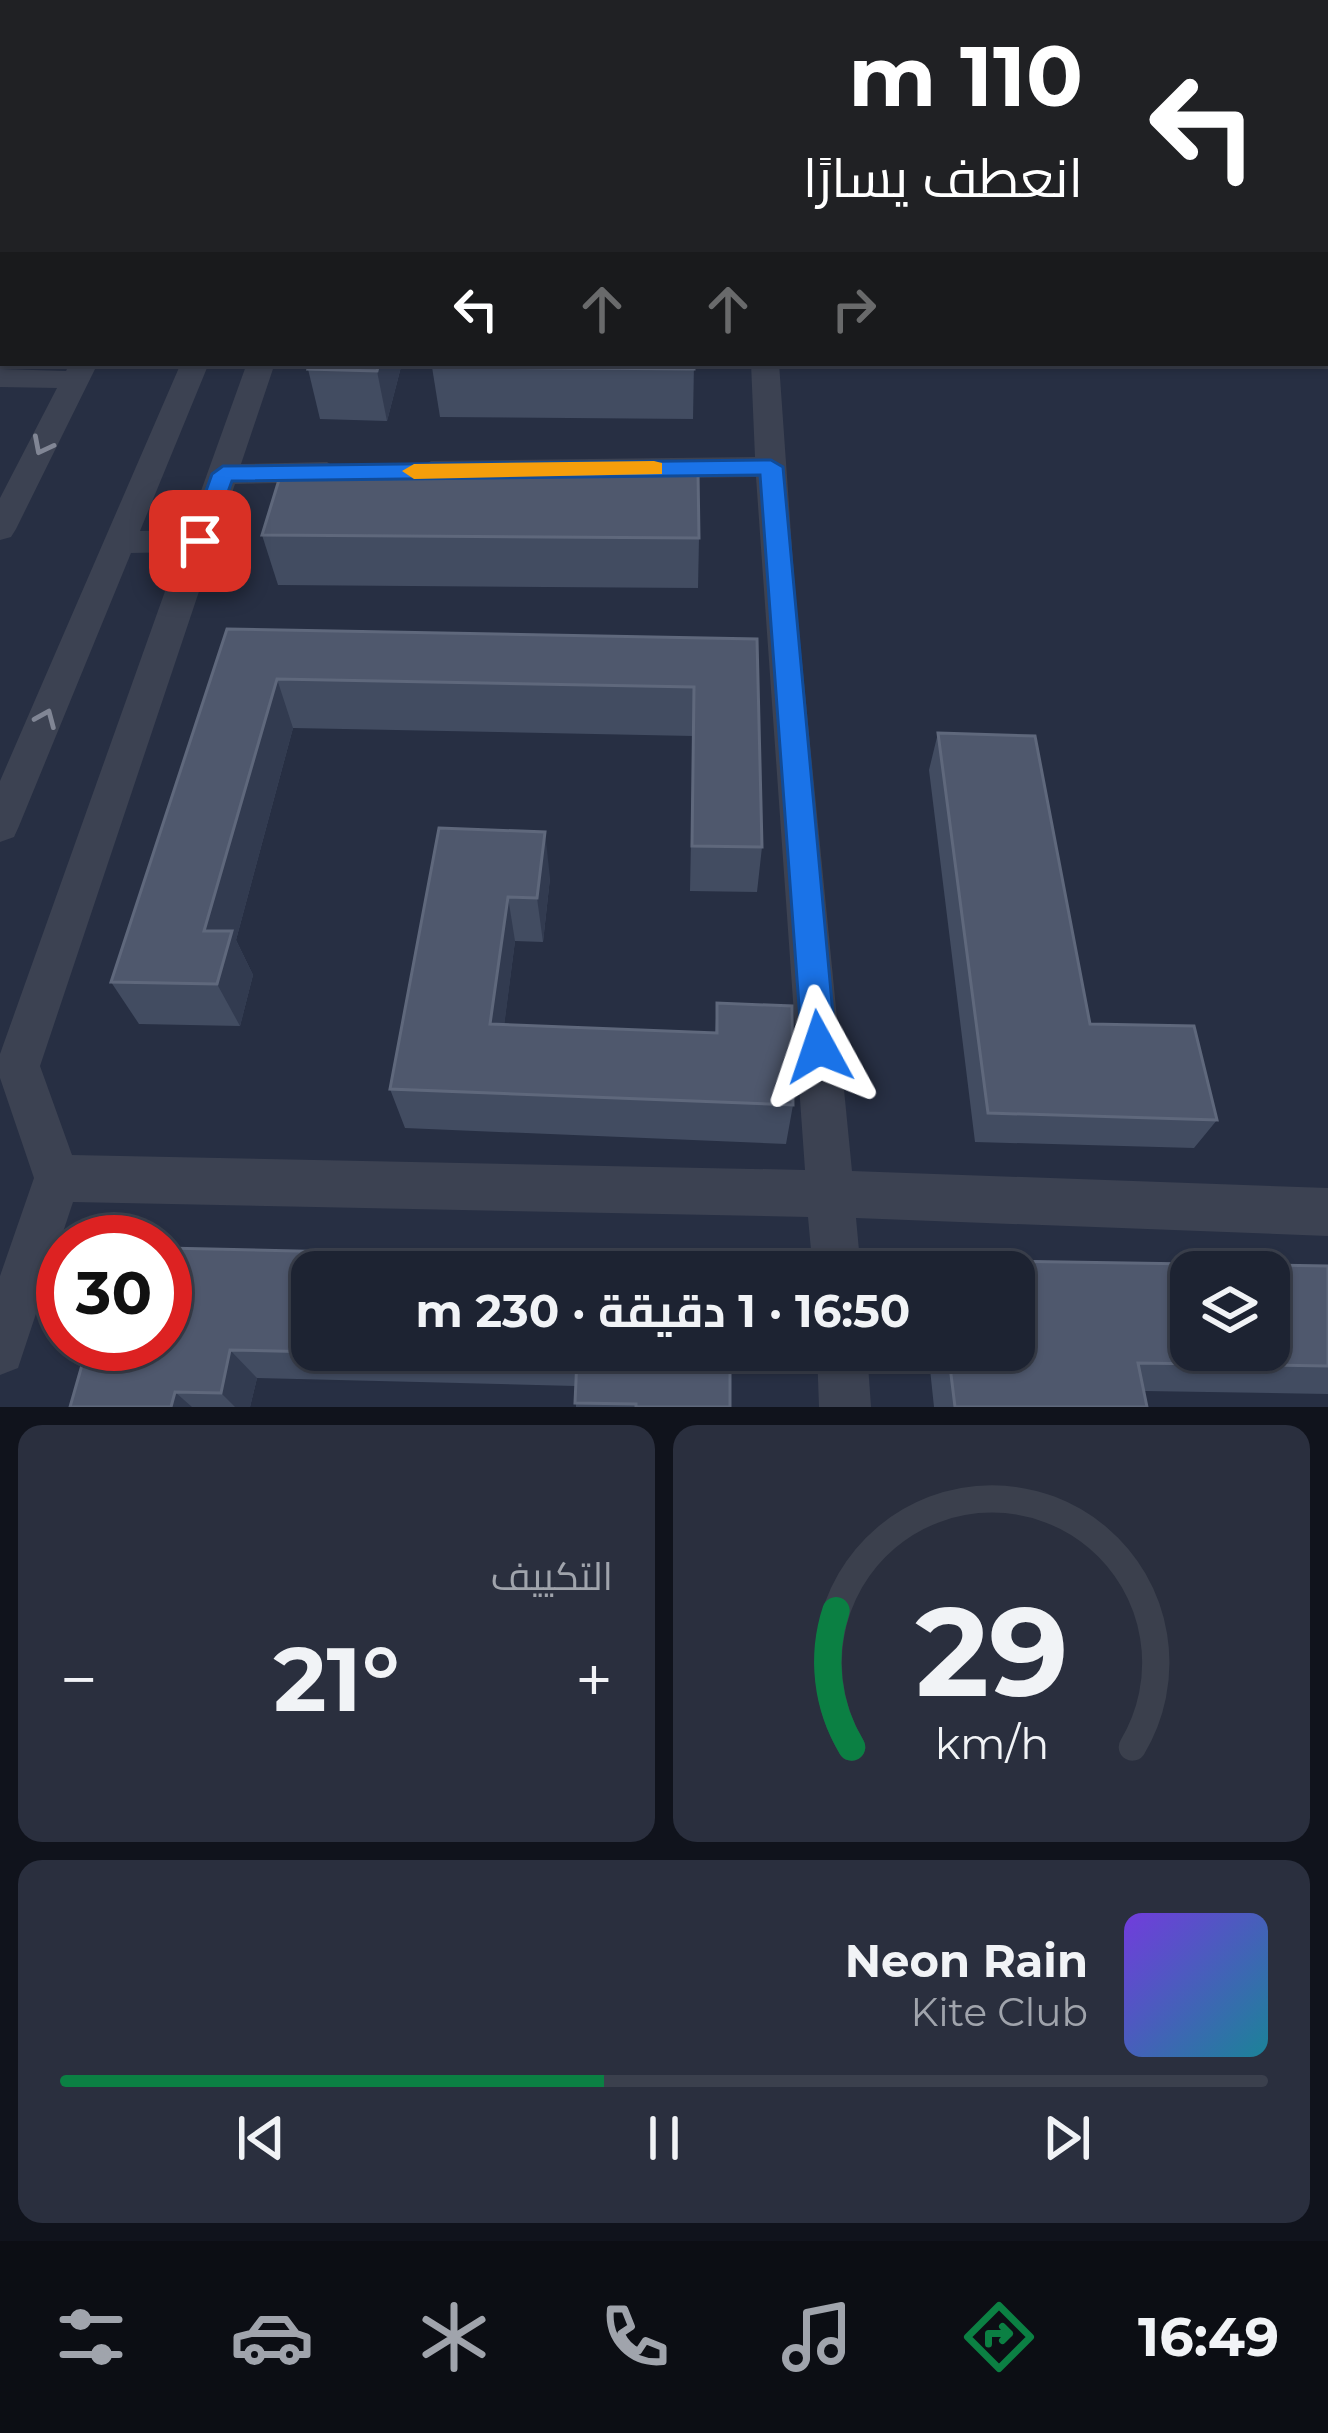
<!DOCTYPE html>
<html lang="ar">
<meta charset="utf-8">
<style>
:root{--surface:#1d2332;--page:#2a2f3e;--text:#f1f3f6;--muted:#a0a4ac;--line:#3b404d;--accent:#0b8043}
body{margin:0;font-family:Montserrat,Cairo,sans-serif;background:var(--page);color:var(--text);direction:rtl;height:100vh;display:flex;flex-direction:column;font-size:45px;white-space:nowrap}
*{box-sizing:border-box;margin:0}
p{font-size:39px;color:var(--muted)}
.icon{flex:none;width:66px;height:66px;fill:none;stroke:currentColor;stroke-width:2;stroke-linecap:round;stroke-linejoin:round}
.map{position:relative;height:1407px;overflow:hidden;direction:ltr}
.details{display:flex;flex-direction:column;gap:18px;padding:18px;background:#10131c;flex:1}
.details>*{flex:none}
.banner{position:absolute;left:0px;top:0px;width:1329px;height:366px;box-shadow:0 3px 9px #0004,0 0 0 3px var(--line);direction:rtl;background:#202124;color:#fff;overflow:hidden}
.controls{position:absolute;left:1170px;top:1251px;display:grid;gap:24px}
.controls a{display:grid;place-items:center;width:120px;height:120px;border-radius:24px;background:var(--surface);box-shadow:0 3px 9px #0004,0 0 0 3px var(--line);font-size:60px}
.speed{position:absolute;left:36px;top:1215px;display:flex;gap:24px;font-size:60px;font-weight:700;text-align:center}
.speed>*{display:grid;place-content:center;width:156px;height:156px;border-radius:50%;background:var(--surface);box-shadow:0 3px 9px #0004,0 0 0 3px var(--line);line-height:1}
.speed .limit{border:18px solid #d22;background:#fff;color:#111}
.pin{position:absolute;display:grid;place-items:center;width:102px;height:102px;color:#fff;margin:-51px;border-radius:24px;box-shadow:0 6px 18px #0006}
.me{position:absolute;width:132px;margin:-66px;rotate:355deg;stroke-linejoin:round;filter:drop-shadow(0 0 9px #0008)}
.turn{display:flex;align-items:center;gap:42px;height:252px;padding:0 48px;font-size:54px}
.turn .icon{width:156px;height:156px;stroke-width:2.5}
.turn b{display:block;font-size:84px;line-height:102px}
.lanes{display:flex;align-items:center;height:114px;padding:0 48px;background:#0003;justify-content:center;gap:60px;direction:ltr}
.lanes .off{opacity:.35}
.big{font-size:90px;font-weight:700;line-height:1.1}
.details .tile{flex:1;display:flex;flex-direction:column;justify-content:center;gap:18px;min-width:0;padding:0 42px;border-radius:24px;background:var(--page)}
.details .dial{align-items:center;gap:0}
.dial svg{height:312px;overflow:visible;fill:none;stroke:var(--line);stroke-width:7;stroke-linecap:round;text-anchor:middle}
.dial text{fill:var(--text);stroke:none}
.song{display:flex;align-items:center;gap:36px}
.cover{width:144px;height:144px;border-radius:18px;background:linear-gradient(135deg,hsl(260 70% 55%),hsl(190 70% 35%))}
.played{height:12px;border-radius:6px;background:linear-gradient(90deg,var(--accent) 45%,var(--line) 45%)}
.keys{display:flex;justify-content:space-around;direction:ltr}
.heat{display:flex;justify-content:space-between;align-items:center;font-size:66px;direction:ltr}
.details .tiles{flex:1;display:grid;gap:18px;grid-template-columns:1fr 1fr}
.tile:last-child{grid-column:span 2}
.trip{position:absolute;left:291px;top:1251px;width:744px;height:120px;border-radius:24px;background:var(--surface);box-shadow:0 3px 9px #0004,0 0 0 3px var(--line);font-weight:700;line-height:120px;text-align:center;direction:rtl}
.tabs{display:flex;height:192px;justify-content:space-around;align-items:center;background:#0c0e14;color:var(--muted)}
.tabs .icon{width:84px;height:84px}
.tabs .active{color:var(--accent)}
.tabs b{font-size:54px;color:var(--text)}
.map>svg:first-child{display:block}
</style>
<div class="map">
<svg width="1328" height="1407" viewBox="0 0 1328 1407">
<rect width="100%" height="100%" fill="#272f43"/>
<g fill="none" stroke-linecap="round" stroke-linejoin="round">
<!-- street -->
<g fill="#3c4252" fill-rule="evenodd">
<path d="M203,0H223L202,3Z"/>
<path d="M258,0H278L256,3Z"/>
<path d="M331,0H351L330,3Z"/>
<path d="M376,0H396L375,3Z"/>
<rect x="741" y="0" width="20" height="3"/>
<path d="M965,0H985L986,3H966Z"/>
<rect x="1326" y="182" width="2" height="14"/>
<path d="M70,363H98L16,529L11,537L0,540V498L57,388L0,387V369L66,371Z"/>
<path d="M181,363H209L140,531L187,530L247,363H275L241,464L327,462L342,472L327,482L235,484L40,1066L72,1155L805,1170L756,477L431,481L416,471L431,461L755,457L751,363H779L795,591L852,1171L1328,1188V1236L856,1218L861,1272H813L808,1217L73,1202L18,1368L0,1375V1276L34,1178L0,1078V1054L179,552L131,553L19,826L14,837L0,842V781Z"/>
<path d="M817,1350H867L871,1407H819Z"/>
</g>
</g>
<!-- wall -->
<g fill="#424c61">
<path d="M63,0H124L121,3H64Z"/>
<path d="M520,0H700L725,3H520Z"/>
<path d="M911,0H973L974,3H912Z"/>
<path d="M1013,0H1083L1084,3H1014Z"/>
<path d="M1145,0H1214L1215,3H1146Z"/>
<rect x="0" y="65" width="3" height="76"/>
<path d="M3,160V313H0V165Z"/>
<path d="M310,363H402L387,421L320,419L308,369Z"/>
<path d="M694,363L693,419L440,417L432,367Z"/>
<path d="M262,535L699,538L698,588L278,585Z"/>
<path d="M227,629L757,639L762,847L757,892L690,891L693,736L293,728L236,940L253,975L240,1026L139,1024L111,982Z"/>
<path d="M938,733L1090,1024L1217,1120L1194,1148L975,1142L929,770Z"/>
<path d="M439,828L550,878L543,942L515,941L504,1025L715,1033L717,1003L793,1105L786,1144L405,1128L390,1089Z"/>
<path d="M938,1260L1328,1266V1394L1144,1391L1147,1407H934L928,1350H1014V1272H933Z"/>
<path d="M88,1344L730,1350V1407H576L575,1386L257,1378L250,1407H70Z"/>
</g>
<!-- shaded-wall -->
<g fill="#323b50">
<path d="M107,0H124L121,3H108Z"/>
<path d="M379,363H402L387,421L377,371Z"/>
<path d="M277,679L293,728L236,940L253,975L240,1026L217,984L204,931Z"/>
<path d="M545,832L550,878L543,942L537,898Z"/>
<path d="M508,897L515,941L499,1066L490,1024Z"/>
<path d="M230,1350L257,1378L250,1407H235L221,1393Z"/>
<path d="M175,1392L192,1407H171Z"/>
</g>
<!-- building -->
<g fill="#4f586d" stroke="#5f687c" stroke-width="3" fill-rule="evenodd">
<path d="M430,0H479L478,3H429Z"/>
<path d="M789,0H825L826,3H789Z"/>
<path d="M928,0H973L974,3H929Z"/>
<path d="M1038,0H1083L1084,3H1039Z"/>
<path d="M1178,0H1214L1215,3H1179Z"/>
<rect x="679" y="1" width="46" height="2"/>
<rect x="0" y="65" width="3" height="49"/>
<path d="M3,160V221L0,226V165Z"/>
<path d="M0,229L3,230V261L1,264Z"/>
<path d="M310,363H379L377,371L308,369Z"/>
<path d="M433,363H694V369L432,367Z"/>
<path d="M282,470L698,472L699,538L262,535Z"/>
<path d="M227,629L757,639L762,847L692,846L694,687L277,679L204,931H232L217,984L111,982Z"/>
<path d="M938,733L1035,736L1090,1024L1194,1026L1217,1120L988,1113Z"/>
<path d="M439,828L545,832L537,898L508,897L490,1024L717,1033V1003L792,1006L793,1105L390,1089Z"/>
<path d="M165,1248L729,1261V1272H312V1350H730V1407H636V1404L575,1403L577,1358L230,1350L221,1393L175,1392L171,1407H70L88,1344H165Z"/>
<path d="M938,1260L1328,1266V1366L1138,1363L1147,1407H955L948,1350H1014V1272H940ZM1191,1272H1269V1350H1191Z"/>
</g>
<!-- one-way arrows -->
<defs><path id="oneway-chevron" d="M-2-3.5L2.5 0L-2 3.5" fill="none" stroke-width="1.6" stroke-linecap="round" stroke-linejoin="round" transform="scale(3)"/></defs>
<g stroke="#818695">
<use href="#oneway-chevron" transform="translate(42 446) rotate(117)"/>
<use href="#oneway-chevron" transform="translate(46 718) rotate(-67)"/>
</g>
<!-- route -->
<path fill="#1a73e8" stroke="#114b97" stroke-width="3" d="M771,460L783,467L836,1047L831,1058L819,1063L807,1058L802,1047L760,475L232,481L208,547H191L188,541L212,474L223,466Z"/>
<!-- slow -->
<path fill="#f59e0b" d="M654,461L662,463V474L414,479L402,471L414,464Z"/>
</svg>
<div class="controls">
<a><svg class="icon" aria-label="layers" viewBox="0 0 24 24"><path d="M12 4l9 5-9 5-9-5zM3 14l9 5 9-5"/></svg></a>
</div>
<div class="speed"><div class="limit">30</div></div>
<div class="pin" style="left:200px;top:541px;background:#d93025"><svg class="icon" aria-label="arrive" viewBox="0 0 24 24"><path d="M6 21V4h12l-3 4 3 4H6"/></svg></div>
<svg class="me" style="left:819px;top:1047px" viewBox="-20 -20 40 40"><path d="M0-17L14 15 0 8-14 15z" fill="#1a73e8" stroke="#fff" stroke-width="4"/></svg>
<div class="trip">16:50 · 1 دقيقة · 230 m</div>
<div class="banner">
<div class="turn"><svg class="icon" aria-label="left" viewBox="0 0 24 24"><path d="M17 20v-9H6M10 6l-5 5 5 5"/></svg><div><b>110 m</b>انعطف يسارًا</div></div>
<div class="lanes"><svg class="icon" aria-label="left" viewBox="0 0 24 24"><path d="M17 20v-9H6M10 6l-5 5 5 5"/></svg><svg class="icon off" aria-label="ahead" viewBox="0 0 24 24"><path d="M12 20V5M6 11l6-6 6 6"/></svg><svg class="icon off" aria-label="ahead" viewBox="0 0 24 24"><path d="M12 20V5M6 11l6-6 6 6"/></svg><svg class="icon off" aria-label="right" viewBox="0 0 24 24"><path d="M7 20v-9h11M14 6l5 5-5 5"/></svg></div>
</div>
</div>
<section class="details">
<div class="tiles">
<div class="tile dial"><svg viewBox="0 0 100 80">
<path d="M14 69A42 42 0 1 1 86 69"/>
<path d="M14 69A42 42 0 0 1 10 34" stroke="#0b8043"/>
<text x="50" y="56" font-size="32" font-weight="700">29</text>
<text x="50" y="72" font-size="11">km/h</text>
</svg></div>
<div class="tile"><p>التكييف</p>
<div class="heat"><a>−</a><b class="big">21°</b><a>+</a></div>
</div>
<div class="tile">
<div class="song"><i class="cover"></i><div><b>Neon Rain</b><p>Kite Club</p></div></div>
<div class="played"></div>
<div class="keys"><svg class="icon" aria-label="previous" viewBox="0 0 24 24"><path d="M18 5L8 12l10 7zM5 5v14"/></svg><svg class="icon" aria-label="pause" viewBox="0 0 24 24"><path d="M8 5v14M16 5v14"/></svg><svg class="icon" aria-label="next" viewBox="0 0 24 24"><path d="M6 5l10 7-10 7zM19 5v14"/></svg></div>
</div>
</div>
</section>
<nav class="tabs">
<b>16:49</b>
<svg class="icon active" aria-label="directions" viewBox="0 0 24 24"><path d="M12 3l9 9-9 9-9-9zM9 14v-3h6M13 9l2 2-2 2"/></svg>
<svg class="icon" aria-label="music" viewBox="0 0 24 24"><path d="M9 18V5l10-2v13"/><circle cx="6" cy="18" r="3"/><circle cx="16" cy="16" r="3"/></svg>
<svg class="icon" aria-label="phone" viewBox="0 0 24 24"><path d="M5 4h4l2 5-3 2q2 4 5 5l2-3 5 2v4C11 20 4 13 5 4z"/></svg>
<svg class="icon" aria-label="climate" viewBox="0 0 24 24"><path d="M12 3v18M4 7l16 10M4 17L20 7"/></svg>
<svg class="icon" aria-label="car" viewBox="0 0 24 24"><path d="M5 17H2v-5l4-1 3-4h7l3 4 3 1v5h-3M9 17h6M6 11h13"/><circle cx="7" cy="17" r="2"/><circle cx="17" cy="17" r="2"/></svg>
<svg class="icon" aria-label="filters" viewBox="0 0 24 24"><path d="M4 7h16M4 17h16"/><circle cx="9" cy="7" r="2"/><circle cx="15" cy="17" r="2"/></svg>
</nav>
